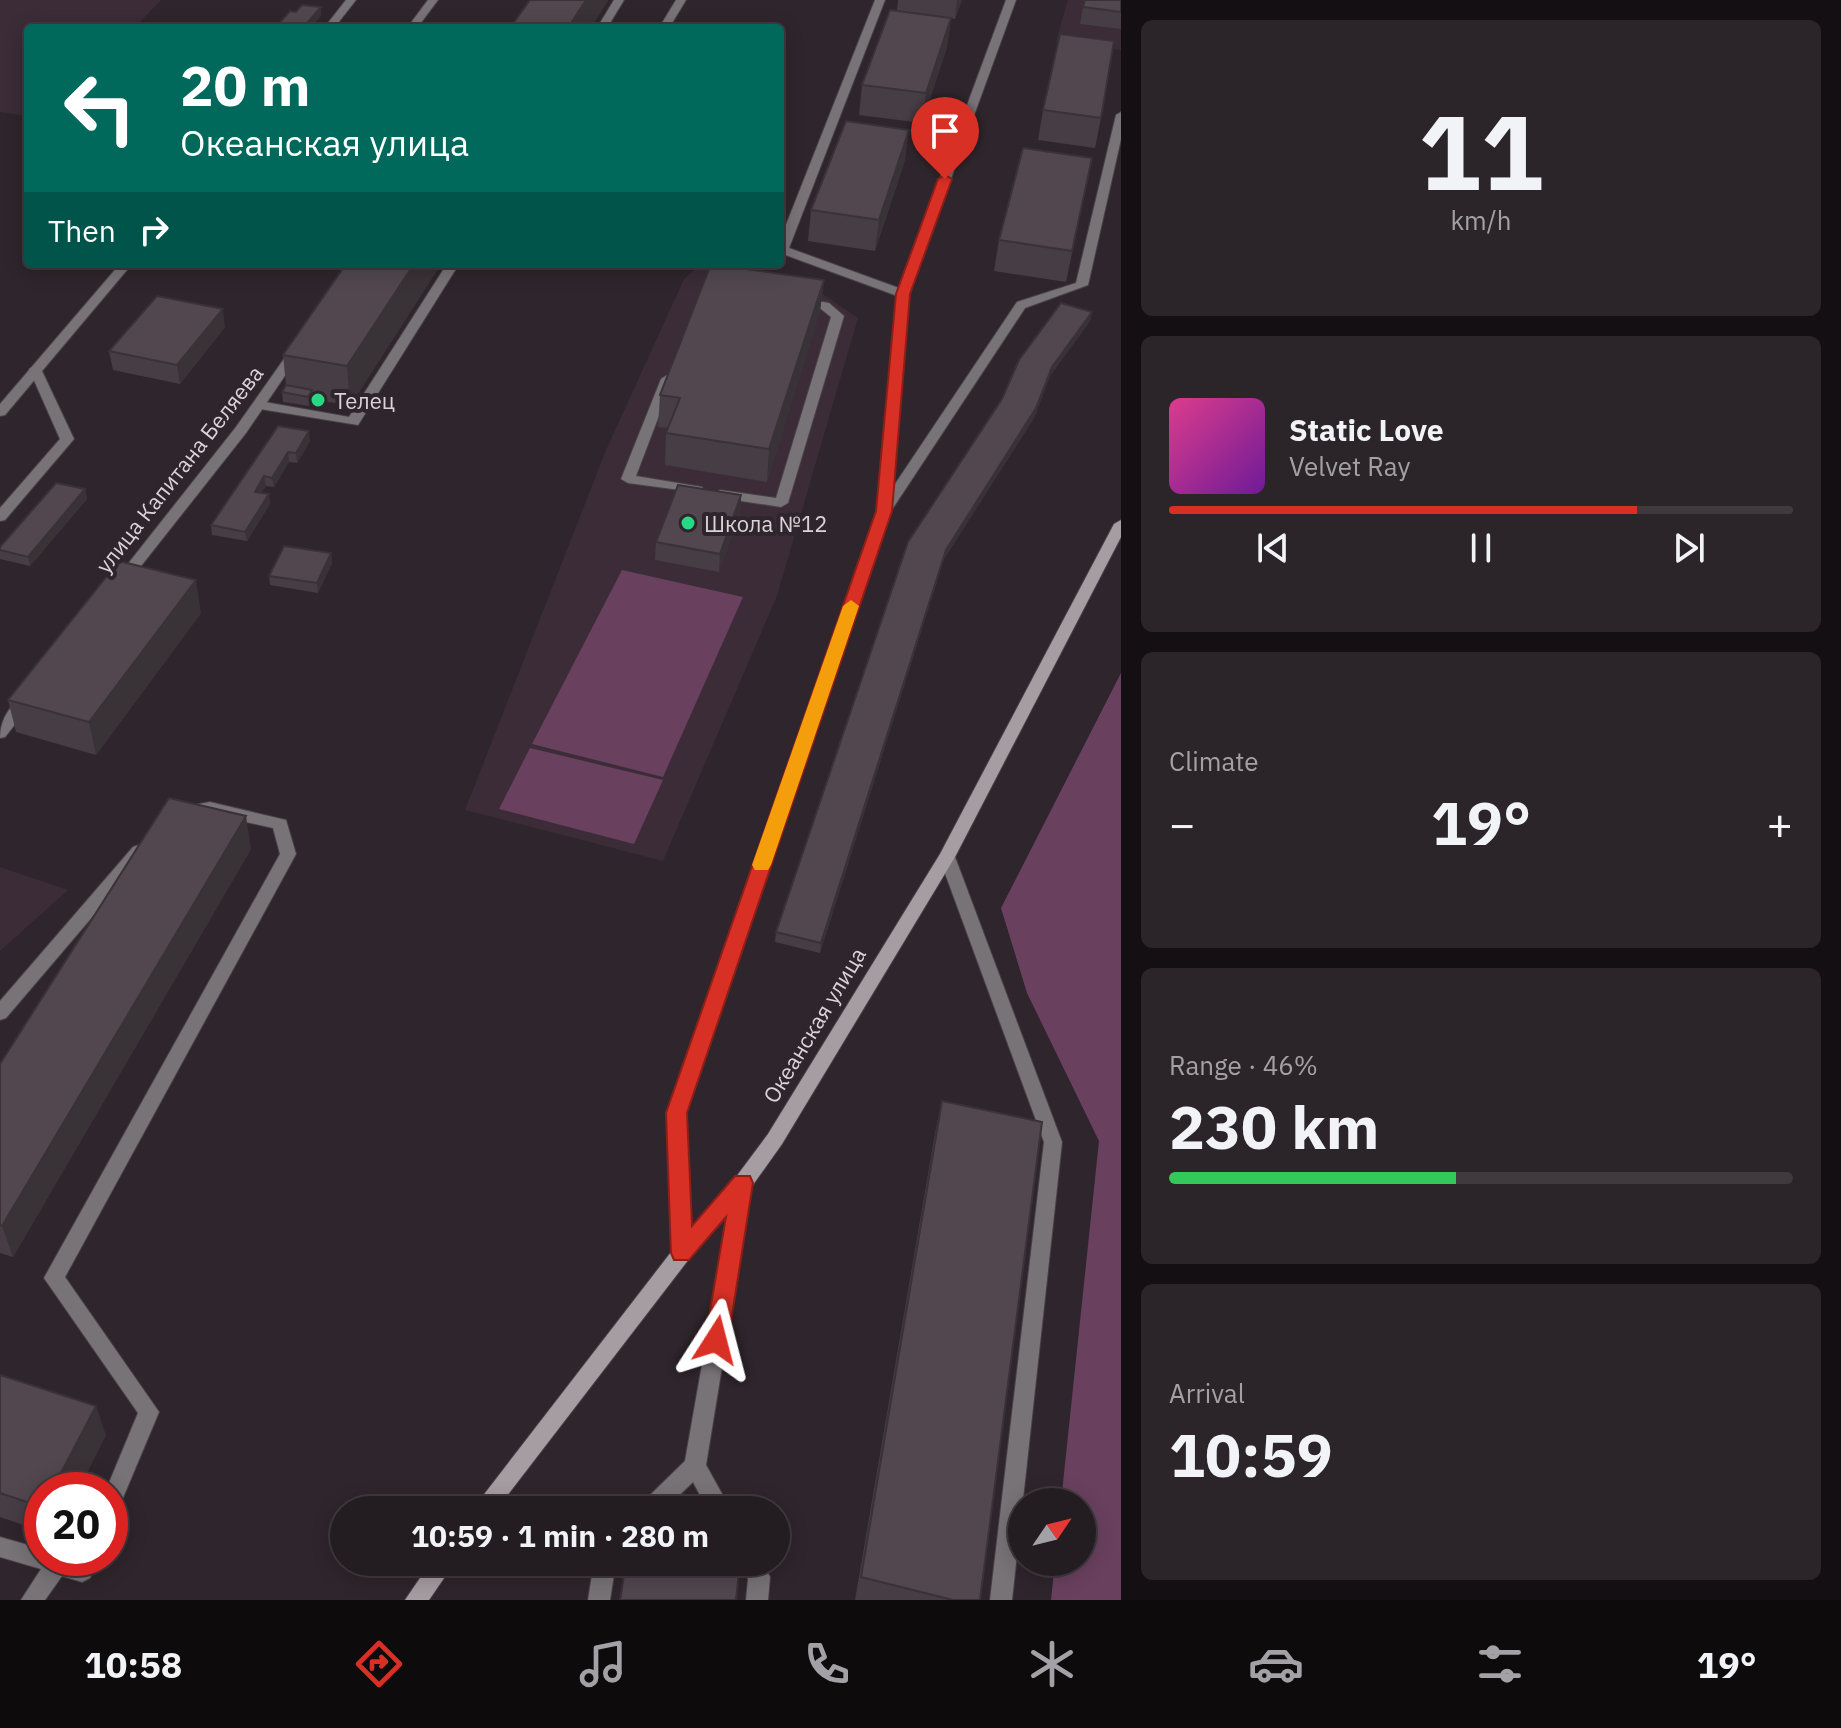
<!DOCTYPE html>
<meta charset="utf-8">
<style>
:root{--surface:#231c21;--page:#2b252a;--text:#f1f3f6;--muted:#a3a1a5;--line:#403a3f;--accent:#d93025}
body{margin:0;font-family:"IBM Plex Sans",sans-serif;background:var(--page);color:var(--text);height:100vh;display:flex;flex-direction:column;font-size:30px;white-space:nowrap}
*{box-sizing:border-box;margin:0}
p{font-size:26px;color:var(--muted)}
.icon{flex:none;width:44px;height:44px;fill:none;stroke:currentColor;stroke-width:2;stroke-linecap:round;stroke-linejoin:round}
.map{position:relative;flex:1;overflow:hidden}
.sheet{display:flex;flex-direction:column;gap:20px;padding:20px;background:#130f12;width:720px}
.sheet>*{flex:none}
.top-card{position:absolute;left:24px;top:24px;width:760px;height:244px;border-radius:8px;box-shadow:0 4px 20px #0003,0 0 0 2px var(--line);background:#00695c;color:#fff;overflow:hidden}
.needle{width:52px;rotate:55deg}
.controls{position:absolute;left:1008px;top:1488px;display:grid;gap:16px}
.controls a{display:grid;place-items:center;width:88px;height:88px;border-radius:50%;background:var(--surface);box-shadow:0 4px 20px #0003,0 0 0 2px var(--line);font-size:40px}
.speed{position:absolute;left:24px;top:1472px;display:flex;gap:16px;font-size:40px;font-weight:700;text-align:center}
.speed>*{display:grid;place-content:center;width:104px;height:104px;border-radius:50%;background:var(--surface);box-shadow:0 4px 20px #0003,0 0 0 2px var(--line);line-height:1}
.speed .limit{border:12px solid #d22;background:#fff;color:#111}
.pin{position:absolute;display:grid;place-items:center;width:68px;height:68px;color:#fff;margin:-82px -34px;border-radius:50% 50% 50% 0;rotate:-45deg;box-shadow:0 0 8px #0007}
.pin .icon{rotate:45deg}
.me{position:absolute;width:88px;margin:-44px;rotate:9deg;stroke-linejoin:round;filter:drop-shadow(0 0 6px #0008)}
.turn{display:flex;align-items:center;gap:28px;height:168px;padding:0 24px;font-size:36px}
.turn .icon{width:104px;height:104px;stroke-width:2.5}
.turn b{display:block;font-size:56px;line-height:68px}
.then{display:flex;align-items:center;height:76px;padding:0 24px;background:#0003;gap:16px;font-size:30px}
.big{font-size:60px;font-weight:800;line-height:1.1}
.sheet .card{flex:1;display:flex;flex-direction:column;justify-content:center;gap:12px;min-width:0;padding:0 28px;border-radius:12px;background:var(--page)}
.sheet .dial{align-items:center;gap:0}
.dial b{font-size:104px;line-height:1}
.song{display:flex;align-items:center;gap:24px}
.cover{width:96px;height:96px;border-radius:12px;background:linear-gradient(135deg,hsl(330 70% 55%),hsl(280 70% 35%))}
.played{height:8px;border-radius:4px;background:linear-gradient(90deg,var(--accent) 75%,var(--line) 75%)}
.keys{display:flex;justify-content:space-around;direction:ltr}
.heat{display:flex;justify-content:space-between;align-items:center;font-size:44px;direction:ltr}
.charge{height:12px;border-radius:6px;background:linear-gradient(90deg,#34c759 46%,var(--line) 0)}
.trip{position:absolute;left:330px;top:1496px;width:460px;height:80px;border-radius:40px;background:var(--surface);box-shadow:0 4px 20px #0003,0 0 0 2px var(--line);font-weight:800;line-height:80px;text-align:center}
.tab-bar{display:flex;height:128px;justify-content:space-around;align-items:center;background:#0e0b0d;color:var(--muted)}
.tab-bar .icon{width:56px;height:56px}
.tab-bar .active{color:var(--accent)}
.tab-bar b{font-size:36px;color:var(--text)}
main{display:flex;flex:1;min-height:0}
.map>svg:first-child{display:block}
</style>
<main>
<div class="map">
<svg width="1121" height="1600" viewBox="0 0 1121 1600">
<rect width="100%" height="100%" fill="#2f252c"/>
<!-- built -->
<g fill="#3b2c37">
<path d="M0,0H161L134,28H28V116L0,112Z"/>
<path d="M1068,0H1121V50L1056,41Z"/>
<path d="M713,264L745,273L795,275L858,318L777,596L663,861L465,810L606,450L684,279L698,267Z"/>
<path d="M0,867L68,890L0,951Z"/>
</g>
<!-- green -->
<g fill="#69415f">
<path d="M622,570L743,597L663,777L532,744Z"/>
<path d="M1121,673V1600H1051L1055,1562H1082V1502H1061L1099,1141L1027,993L1001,908Z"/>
<path d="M530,748L663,780L634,844L499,809Z"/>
</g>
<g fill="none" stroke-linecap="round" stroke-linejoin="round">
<!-- service casing -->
<g stroke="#4a4148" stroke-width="2">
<g id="service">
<path d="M428,0H438L417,28H407Z"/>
<path d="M614,0H624L607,28H597Z"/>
<path d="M676,0H686L669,28H659Z"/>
<path d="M875,0H885L789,248L907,291L909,294L903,298L780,253V240Z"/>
<path d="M1121,112V139L1088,285L1025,308L889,514H879L877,511L1017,302L1076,283L1116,115Z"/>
<path d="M447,264H459L358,425L254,408V402L259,401L349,417Z"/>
<path d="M735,264H750L721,281L717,282L711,278Z"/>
<path d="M799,298L829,303L844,316L788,503L781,507L715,497L713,494L720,490L776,498L831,317L821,309L795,305L793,302Z"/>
<path d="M35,365L41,369L74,439L5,520L0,521V508L60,439L29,369Z"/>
<path d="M667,375L673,379L636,476L702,487L704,490L702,493L628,483L621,479L661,379Z"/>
<path d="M210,802L286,820L296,854L65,1277L159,1412L117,1512L110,1515V1490H106L138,1413L44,1278L280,854L273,828L210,814L189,817L181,811L183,807Z"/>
<path d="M139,845L145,847L147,851L145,855L6,1018L0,1020V1001L133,847Z"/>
<path d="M947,851L953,853L955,857L1062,1142L1012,1600H990L1044,1142L939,857L941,853Z"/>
<path d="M743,1175L750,1177L752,1183L706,1465L731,1510H708L693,1482L664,1510H638L642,1503L685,1461L734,1183L736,1177Z"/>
<path d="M0,1537L42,1549V1558H98L90,1578L82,1582L62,1576L45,1600H21L41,1569L0,1557Z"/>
<path d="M594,1562H616L610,1600H588Z"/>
<path d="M739,1562H762L770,1577L768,1600H746L748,1579Z"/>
</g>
</g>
<!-- minor casing -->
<g stroke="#4a4148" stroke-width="2">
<g id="minor">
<path d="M346,0H356L334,28H324Z"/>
<path d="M1006,0H1016L909,294L891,511L686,1113L692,1253L689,1259L682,1261L675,1259L672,1253L668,1113L877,511L897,294Z"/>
<path d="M120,264H132L5,415L0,416V404Z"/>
<path d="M295,348L301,352L246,433L126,585H116L114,582L116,579L236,427L291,349Z"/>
<path d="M24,698L32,703L5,737L0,738C0,722 8,705 24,698Z"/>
</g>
</g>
<!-- secondary casing -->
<g stroke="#4a4148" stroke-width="2">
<g id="secondary">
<path d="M1121,520V537L955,857L782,1144L750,1189L689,1259L496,1510H472L675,1247L736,1177L768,1134L940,854L1114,524Z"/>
<path d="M431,1562H455L429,1600H405Z"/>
</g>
</g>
<!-- service -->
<use href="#service" fill="#787377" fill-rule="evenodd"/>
<!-- minor -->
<use href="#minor" fill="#787377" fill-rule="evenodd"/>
<!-- secondary -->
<use href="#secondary" fill="#a69da3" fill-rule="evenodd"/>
</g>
<!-- wall -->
<g fill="#473d44">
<path d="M898,0H962L955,19L951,18L947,47L922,123L859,115L862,85L897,11Z"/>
<path d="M1121,0V29L1080,24L1083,7Z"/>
<path d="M1043,110L1101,118L1095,148L1038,140Z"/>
<path d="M1092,158L1066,282L994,271L999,240Z"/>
<path d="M905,160L875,251L808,241L811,210Z"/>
<path d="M346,264H441L350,406L313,399L309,406L283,402L282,392L286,385L283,355Z"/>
<path d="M824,280L820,311L767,482L665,465L666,433L668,428L658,427L660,395Z"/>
<path d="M1092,312L1090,321L1050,376L1034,418L944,559L820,953L775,942L776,932L908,542Z"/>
<path d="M225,327L180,384L113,370L109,351Z"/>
<path d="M278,426L310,441L297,463L289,462L274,487L266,486L261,493L269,494L270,504L247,541L212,535L211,525Z"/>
<path d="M85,489L87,499L30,566L0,559V547Z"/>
<path d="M741,495L740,514L719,572L655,560L656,542Z"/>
<path d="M331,553L332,563L318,593L270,585L269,576Z"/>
<path d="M201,613L96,755L16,732L8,700Z"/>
<path d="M251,849L13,1257L0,1253V1064Z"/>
<path d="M942,1101L980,1600H855L935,1133Z"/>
<path d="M0,1375L106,1435L78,1490H42V1531L0,1517Z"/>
</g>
<!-- shaded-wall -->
<g fill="#393237">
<path d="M586,0H608V1L591,28H568Z"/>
<path d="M957,0H962L955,19Z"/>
<path d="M321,7V16L311,28H303Z"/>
<path d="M951,18L947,47L922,123L926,93Z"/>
<path d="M909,130L905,160L875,251L879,220Z"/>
<path d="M414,264H441L350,406L347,366Z"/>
<path d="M824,280L820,311L767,482L769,449Z"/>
<path d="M223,309L225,327L180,384L177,365Z"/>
<path d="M1092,312L1090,321L1050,376L1034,418L944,559L820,953L821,943L946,550L1052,367Z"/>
<path d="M312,390L313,399L309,406L308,397Z"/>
<path d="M309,431L310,441L297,463L296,453Z"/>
<path d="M288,452L289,462L274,487L272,478Z"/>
<path d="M264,476L266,486L256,501L255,492Z"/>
<path d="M85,489L87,499L30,566L28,557Z"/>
<path d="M269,494L270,504L247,541L245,532Z"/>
<path d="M741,495L740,514L719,572L720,554Z"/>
<path d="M331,553L332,563L318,593L317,583Z"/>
<path d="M196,580L201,613L96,755L89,722Z"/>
<path d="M246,816L251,849L13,1257L2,1226Z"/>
<path d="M96,1406L106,1435L78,1490H52Z"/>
</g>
<!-- building -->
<g fill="#52474f" stroke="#393237" stroke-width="2">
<path d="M530,0H586L568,28H510Z"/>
<path d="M1085,0H1121V12L1083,7Z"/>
<path d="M302,5L321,7L303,28H275L290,11L296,12Z"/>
<path d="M890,10L951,18L926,93L862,85Z"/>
<path d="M1060,34L1114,41L1101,118L1043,110Z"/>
<path d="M846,121L909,130L879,220L811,210Z"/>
<path d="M1023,148L1092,158L1072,251L999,240Z"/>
<path d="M346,264H414L347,366L283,355Z"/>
<path d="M711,264L824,280L769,449L666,433L680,398L660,395Z"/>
<path d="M157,296L223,309L177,365L109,351Z"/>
<path d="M1061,303L1092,312L1052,367L1036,408L946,550L821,943L776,932L908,542L1002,399L1019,360Z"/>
<path d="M286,385L312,390L308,397L282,392Z"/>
<path d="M278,426L309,431L296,453L288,452L272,478L264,476L255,492L269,494L245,532L211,525Z"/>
<path d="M56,483L85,489L28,557L0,550V547Z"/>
<path d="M678,485L741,495L720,554L656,542Z"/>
<path d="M284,546L331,553L317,583L269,576Z"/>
<path d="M119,561L196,580L89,722L8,700Z"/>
<path d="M169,798L246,816L2,1226L0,1225V1064Z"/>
<path d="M942,1101L1042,1122L980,1600H953L861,1577Z"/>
<path d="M0,1375L96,1406L52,1490H42V1507L0,1493Z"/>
<path d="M626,1562H740L736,1600H620Z"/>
</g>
<!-- route -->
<path fill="#d93025" stroke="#8d1f18" stroke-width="2" d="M945,175L952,179L910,294L892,511L687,1113L692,1226L735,1176H750L753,1183L728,1340L724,1347L716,1350L708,1347L705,1340L726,1217L689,1260H674L671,1253L666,1113L876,511L896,294L938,179Z"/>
<!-- slow -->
<path fill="#f59e0b" d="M851,600L859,606L771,865L768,870H755L752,865L843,606Z"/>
<!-- markers -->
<g fill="#29d885" stroke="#2f252c" stroke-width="3">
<circle cx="318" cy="400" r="8"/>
<circle cx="688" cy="523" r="8"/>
</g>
<g text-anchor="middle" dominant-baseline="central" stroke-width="8" stroke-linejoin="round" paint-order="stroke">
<!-- poi labels -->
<g font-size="22" fill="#dad4d8" stroke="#2f252c" text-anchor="start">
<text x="334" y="400">Телец</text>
<text x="704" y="523">Школа №12</text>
</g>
<!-- street labels -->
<g font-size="22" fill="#dad4d8" stroke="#2f252c">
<text transform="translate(179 469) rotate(-52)">улица Капитана Беляева</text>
<text transform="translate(814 1025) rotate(-59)">Океанская улица</text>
</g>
</g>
</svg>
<div class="controls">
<a><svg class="needle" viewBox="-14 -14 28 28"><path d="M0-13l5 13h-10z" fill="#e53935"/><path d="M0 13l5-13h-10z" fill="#a3a1a5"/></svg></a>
</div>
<div class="speed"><div class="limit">20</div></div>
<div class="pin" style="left:945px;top:179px;background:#d93025"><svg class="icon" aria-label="arrive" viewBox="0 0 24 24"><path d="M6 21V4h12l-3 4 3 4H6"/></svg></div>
<svg class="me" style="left:716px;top:1340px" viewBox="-20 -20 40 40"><path d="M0-17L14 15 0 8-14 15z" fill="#d93025" stroke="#fff" stroke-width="4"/></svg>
<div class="trip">10:59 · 1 min · 280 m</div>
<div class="top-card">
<div class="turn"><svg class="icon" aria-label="left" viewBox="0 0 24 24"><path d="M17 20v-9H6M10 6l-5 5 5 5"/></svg><div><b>20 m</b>Океанская улица</div></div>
<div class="then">Then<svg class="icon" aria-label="right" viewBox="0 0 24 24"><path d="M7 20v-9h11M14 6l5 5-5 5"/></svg></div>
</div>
</div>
<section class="sheet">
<div class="card dial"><b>11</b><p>km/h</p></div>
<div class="card">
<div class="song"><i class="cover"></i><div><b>Static Love</b><p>Velvet Ray</p></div></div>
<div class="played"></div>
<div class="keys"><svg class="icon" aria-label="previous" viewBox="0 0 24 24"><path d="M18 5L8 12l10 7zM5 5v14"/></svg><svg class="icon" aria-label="pause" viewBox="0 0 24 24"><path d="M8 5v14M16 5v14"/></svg><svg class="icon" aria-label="next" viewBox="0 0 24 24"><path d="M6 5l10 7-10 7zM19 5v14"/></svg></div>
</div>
<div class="card"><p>Climate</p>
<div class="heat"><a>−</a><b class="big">19°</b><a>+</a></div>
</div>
<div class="card"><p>Range · 46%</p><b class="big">230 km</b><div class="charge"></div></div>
<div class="card"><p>Arrival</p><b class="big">10:59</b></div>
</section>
</main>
<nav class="tab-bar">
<b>10:58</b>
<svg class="icon active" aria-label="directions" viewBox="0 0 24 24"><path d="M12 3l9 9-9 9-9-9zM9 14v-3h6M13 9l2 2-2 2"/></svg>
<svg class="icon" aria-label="music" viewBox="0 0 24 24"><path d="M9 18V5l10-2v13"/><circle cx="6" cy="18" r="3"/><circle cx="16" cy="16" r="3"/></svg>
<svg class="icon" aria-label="phone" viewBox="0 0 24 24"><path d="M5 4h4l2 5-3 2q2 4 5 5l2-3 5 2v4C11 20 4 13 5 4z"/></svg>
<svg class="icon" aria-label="climate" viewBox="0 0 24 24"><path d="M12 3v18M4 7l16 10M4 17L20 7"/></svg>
<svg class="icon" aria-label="car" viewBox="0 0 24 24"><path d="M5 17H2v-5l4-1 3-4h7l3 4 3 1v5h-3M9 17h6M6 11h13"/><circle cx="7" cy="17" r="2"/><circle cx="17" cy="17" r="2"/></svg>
<svg class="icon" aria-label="filters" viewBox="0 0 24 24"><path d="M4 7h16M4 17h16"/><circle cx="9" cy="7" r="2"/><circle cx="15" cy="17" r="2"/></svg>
<b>19°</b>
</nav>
